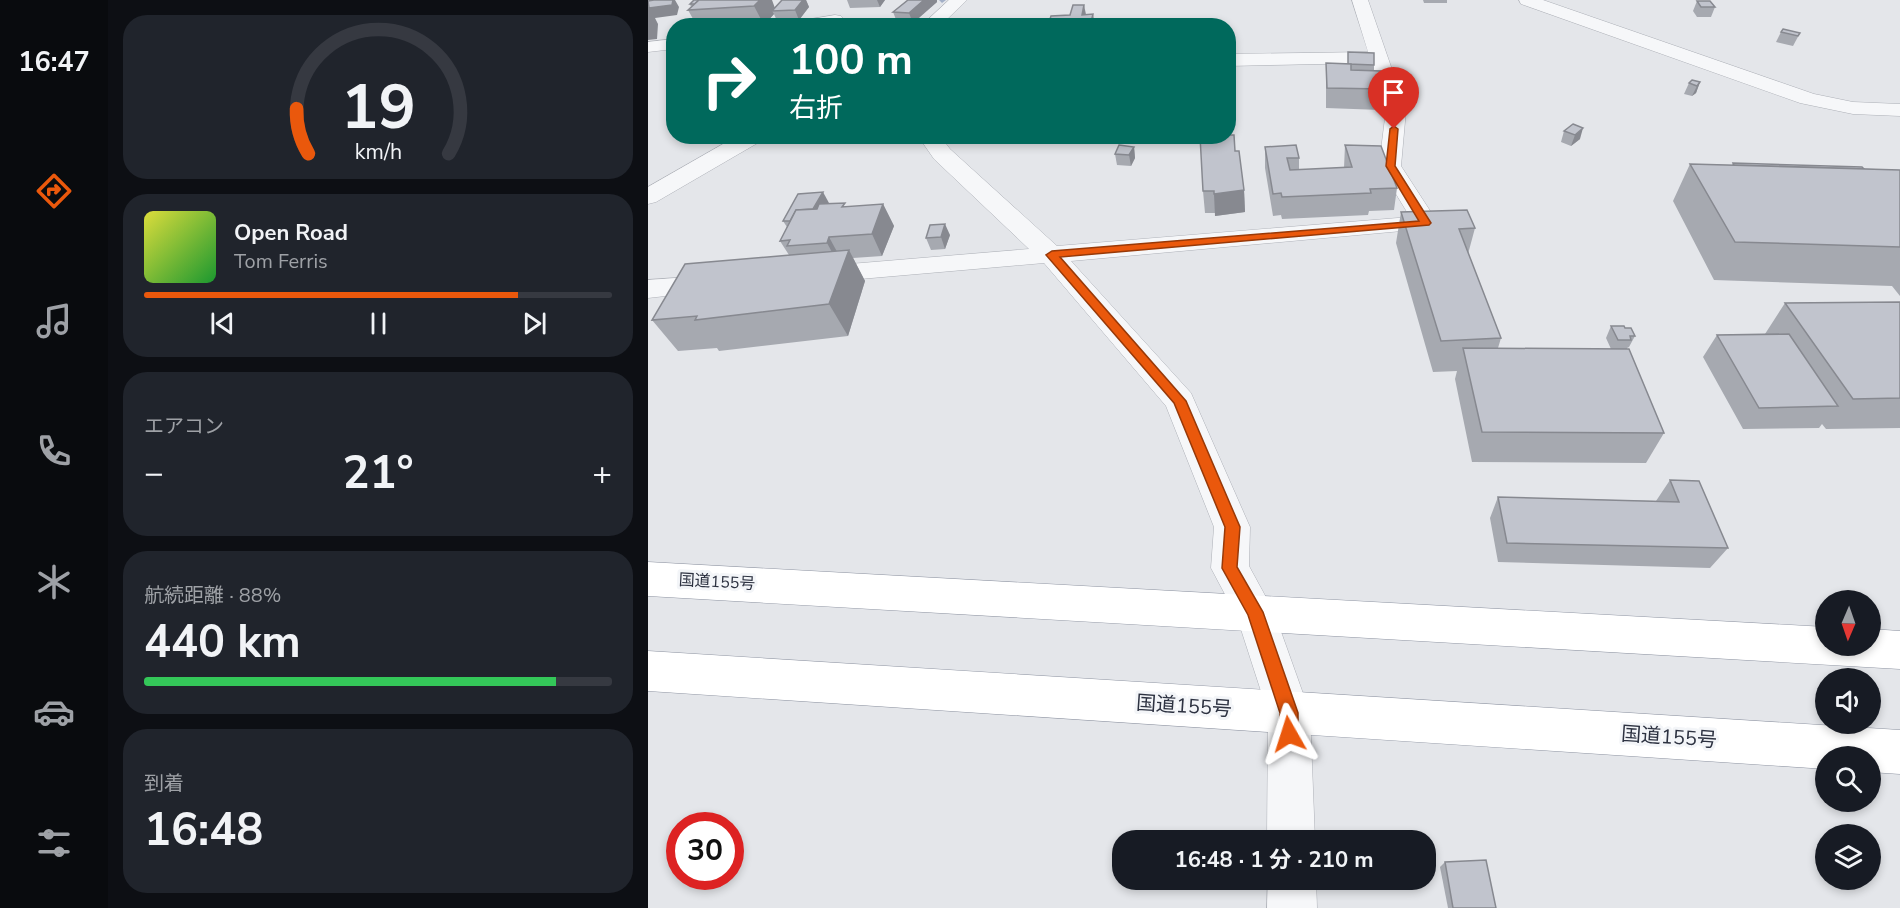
<!DOCTYPE html>
<html lang="ja">
<meta charset="utf-8">
<style>
:root{--surface:#171b24;--page:#20242c;--text:#f1f3f6;--muted:#9ea1a6;--line:#363941;--accent:#ea580c}
body{margin:0;font-family:"Nunito Sans","Noto Sans JP",sans-serif;background:var(--page);color:var(--text);height:100vh;display:flex;flex-direction:column;font-size:22px;white-space:nowrap}
*{box-sizing:border-box;margin:0}
p{font-size:20px;color:var(--muted)}
.icon{flex:none;width:33px;height:33px;fill:none;stroke:currentColor;stroke-width:2;stroke-linecap:round;stroke-linejoin:round}
.map{position:relative;flex:1;overflow:hidden}
.drawer{display:flex;flex-direction:column;gap:15px;padding:15px;background:#0d0f14;width:540px}
.drawer>*{flex:none}
.hud{position:absolute;left:18px;top:18px;width:570px;height:126px;border-radius:24px;box-shadow:0 3px 9px #0003;background:#00695c;color:#fff;overflow:hidden}
.needle{width:39px;rotate:182deg}
.tools{position:absolute;left:1167px;top:590px;display:grid;gap:12px}
.tools a{display:grid;place-items:center;width:66px;height:66px;border-radius:50%;background:var(--surface);box-shadow:0 3px 9px #0003;font-size:30px}
.speed{position:absolute;left:18px;top:812px;display:flex;gap:12px;font-size:30px;font-weight:700;text-align:center}
.speed>*{display:grid;place-content:center;width:78px;height:78px;border-radius:50%;background:var(--surface);box-shadow:0 3px 9px #0003;line-height:1}
.speed .limit{border:9px solid #d22;background:#fff;color:#111}
.pin{position:absolute;display:grid;place-items:center;width:51px;height:51px;color:#fff;margin:-62px -26px;border-radius:50% 50% 50% 0;rotate:-45deg;box-shadow:0 0 6px #0007}
.pin .icon{rotate:45deg}
.me{position:absolute;width:66px;margin:-33px;rotate:354deg;stroke-linejoin:round;filter:drop-shadow(0 0 4px #0008)}
.turn{display:flex;align-items:center;gap:21px;height:126px;padding:0 24px;font-size:27px}
.turn .icon{width:78px;height:78px;stroke-width:2.5}
.turn b{display:block;font-size:42px;line-height:51px}
.big{font-size:45px;font-weight:700;line-height:1.1}
.drawer .widget{flex:1;display:flex;flex-direction:column;justify-content:center;gap:9px;min-width:0;padding:0 21px;border-radius:24px;background:var(--page)}
.drawer .dial{align-items:center;gap:0}
.dial svg{height:156px;overflow:visible;fill:none;stroke:var(--line);stroke-width:7;stroke-linecap:round;text-anchor:middle}
.dial text{fill:var(--text);stroke:none}
.song{display:flex;align-items:center;gap:18px}
.cover{width:72px;height:72px;border-radius:9px;background:linear-gradient(135deg,hsl(60 70% 55%),hsl(130 70% 35%))}
.played{height:6px;border-radius:3px;background:linear-gradient(90deg,var(--accent) 80%,var(--line) 80%)}
.keys{display:flex;justify-content:space-around;direction:ltr}
.heat{display:flex;justify-content:space-between;align-items:center;font-size:33px;direction:ltr}
.charge{height:9px;border-radius:4px;background:linear-gradient(90deg,#34c759 88%,var(--line) 0)}
.trip{position:absolute;left:464px;top:830px;width:324px;height:60px;border-radius:24px;background:var(--surface);box-shadow:0 3px 9px #0003;font-weight:700;line-height:60px;text-align:center}
main{display:flex;flex:1;min-height:0}
.tabs{display:flex;flex-direction:column;width:108px;justify-content:space-around;align-items:center;background:#090b0e;color:var(--muted)}
.tabs .icon{width:42px;height:42px}
.tabs .on{color:var(--accent)}
.tabs b{font-size:27px;color:var(--text)}
.map>svg:first-child{display:block}
</style>
<main>
<nav class="tabs">
<b>16:47</b>
<svg class="icon on" aria-label="directions" viewBox="0 0 24 24"><path d="M12 3l9 9-9 9-9-9zM9 14v-3h6M13 9l2 2-2 2"/></svg>
<svg class="icon" aria-label="music" viewBox="0 0 24 24"><path d="M9 18V5l10-2v13"/><circle cx="6" cy="18" r="3"/><circle cx="16" cy="16" r="3"/></svg>
<svg class="icon" aria-label="phone" viewBox="0 0 24 24"><path d="M5 4h4l2 5-3 2q2 4 5 5l2-3 5 2v4C11 20 4 13 5 4z"/></svg>
<svg class="icon" aria-label="climate" viewBox="0 0 24 24"><path d="M12 3v18M4 7l16 10M4 17L20 7"/></svg>
<svg class="icon" aria-label="car" viewBox="0 0 24 24"><path d="M5 17H2v-5l4-1 3-4h7l3 4 3 1v5h-3M9 17h6M6 11h13"/><circle cx="7" cy="17" r="2"/><circle cx="17" cy="17" r="2"/></svg>
<svg class="icon" aria-label="filters" viewBox="0 0 24 24"><path d="M4 7h16M4 17h16"/><circle cx="9" cy="7" r="2"/><circle cx="15" cy="17" r="2"/></svg>
</nav>
<section class="drawer">
<div class="widget dial"><svg viewBox="0 0 100 80">
<path d="M14 69A42 42 0 1 1 86 69"/>
<path d="M14 69A42 42 0 0 1 8 46" stroke="#ea580c"/>
<text x="50" y="56" font-size="32" font-weight="700">19</text>
<text x="50" y="72" font-size="11">km/h</text>
</svg></div>
<div class="widget">
<div class="song"><i class="cover"></i><div><b>Open Road</b><p>Tom Ferris</p></div></div>
<div class="played"></div>
<div class="keys"><svg class="icon" aria-label="previous" viewBox="0 0 24 24"><path d="M18 5L8 12l10 7zM5 5v14"/></svg><svg class="icon" aria-label="pause" viewBox="0 0 24 24"><path d="M8 5v14M16 5v14"/></svg><svg class="icon" aria-label="next" viewBox="0 0 24 24"><path d="M6 5l10 7-10 7zM19 5v14"/></svg></div>
</div>
<div class="widget"><p>エアコン</p>
<div class="heat"><a>−</a><b class="big">21°</b><a>+</a></div>
</div>
<div class="widget"><p>航続距離 · 88%</p><b class="big">440 km</b><div class="charge"></div></div>
<div class="widget"><p>到着</p><b class="big">16:48</b></div>
</section>
<div class="map">
<svg width="1252" height="908" viewBox="0 0 1252 908">
<rect width="100%" height="100%" fill="#e4e6ea"/>
<g fill="none" stroke-linecap="round" stroke-linejoin="round">
<!-- stream -->
<path fill="#a2afc7" fill-rule="evenodd" d="M291,0H298L294,3Z"/>
<!-- minor casing -->
<g stroke="#adb0b7" stroke-width="1">
<g id="minor">
<path d="M301,0H319L292,26H273Z"/>
<path d="M704,0H720L758,110L753,166L790,223L787,228L423,261L543,393L602,527L601,566L626,612L662,713L667,840H619L620,713L589,617L563,568L566,527L518,406L396,263L166,283L157,281L153,275L157,269L166,267L381,249L286,159L270,136H292L302,149L409,246L762,217L731,166L738,110L723,63L580,66V54L720,52Z"/>
<path d="M871,0H895L1166,94L1205,102L1252,104V116L1205,114L1152,103L873,4Z"/>
<path d="M187,15L193,16L196,20L193,24L143,26L151,21Z"/>
<path d="M26,39V49L0,52V42Z"/>
<path d="M89,136H115L113,141L8,202L0,204V187Z"/>
<path d="M70,275L79,277L83,283L79,289L0,298V280Z"/>
<path d="M620,879H668L669,908H619Z"/>
</g>
</g>
<!-- highway casing -->
<g stroke="#8c92a0" stroke-width="1">
<g id="highway">
<path d="M0,562L1178,627V645H1222V629L1252,631V669L0,596Z"/>
<path d="M0,651L1252,730V774L1222,772V756H1178V769L0,691Z"/>
</g>
</g>
<!-- minor -->
<use href="#minor" fill="#f6f7f9" fill-rule="evenodd"/>
<!-- highway -->
<use href="#highway" fill="#fff" fill-rule="evenodd"/>
</g>
<!-- wall -->
<g fill="#a6a9b0">
<path d="M134,0H158L161,7L151,20L129,21L126,14L116,25L110,26H49L40,10L43,7L42,4L127,7Z"/>
<path d="M199,0H237L232,7L202,8Z"/>
<path d="M260,0H289V2L265,23L249,22L245,12Z"/>
<path d="M775,0H799V3H776Z"/>
<path d="M1049,1L1067,7L1063,17H1049L1045,11Z"/>
<path d="M438,15L447,26H402L401,22Z"/>
<path d="M1133,32L1152,33L1145,46L1128,42Z"/>
<path d="M700,52L726,65V71L735,89L733,110L678,108V63L700,64Z"/>
<path d="M1052,82L1048,93L1044,96L1036,94L1041,83Z"/>
<path d="M925,124L932,139L923,146L913,142L916,131Z"/>
<path d="M359,136H368L366,139H360Z"/>
<path d="M697,145L749,188L746,210L721,211L720,215L634,219L633,215L625,216L617,168V147L651,158V170L696,168Z"/>
<path d="M486,147L487,158L483,166L469,165L467,154Z"/>
<path d="M587,151L596,190L597,212L567,216V213H557L555,191Z"/>
<path d="M1085,163L1252,170V296L1244,286L1066,280L1025,201L1042,164L1084,165Z"/>
<path d="M181,204L199,207L235,204L246,226L234,256L205,258L217,281L200,336L71,351L69,348L30,351L4,320L141,255L132,241L139,227L135,221Z"/>
<path d="M753,212L827,228L820,254L853,338L850,348L963,349L958,338L963,326L977,328L987,336L981,347L979,348V349L1016,433L998,463L824,462L807,379L809,371L785,372L748,243Z"/>
<path d="M302,235L297,249L283,250L278,238Z"/>
<path d="M1252,302V428L1178,429L1174,424L1171,428L1095,429L1055,357L1069,335L1117,334L1137,303Z"/>
<path d="M1022,480L1080,548L1062,568L850,562L842,518L850,497L1008,501Z"/>
<path d="M797,862L848,908H800L792,867Z"/>
</g>
<!-- shaded-wall -->
<g fill="#878990">
<path d="M25,0H27L31,7L29,15L7,18L10,24L9,39L0,40V7Z"/>
<path d="M112,0H124L128,11H124L126,14L116,25L106,6Z"/>
<path d="M155,0H158L161,7L151,20L147,10Z"/>
<path d="M229,0H237L232,7Z"/>
<path d="M276,0H289V2L265,23L261,13Z"/>
<path d="M436,5L440,24L434,15Z"/>
<path d="M445,14L447,26H442Z"/>
<path d="M1052,82L1048,93L1044,96L1049,86Z"/>
<path d="M935,128L932,139L923,146L927,135Z"/>
<path d="M486,147L487,158L483,166L481,155Z"/>
<path d="M596,190L597,212L567,216L566,194Z"/>
<path d="M175,192L181,203L159,220Z"/>
<path d="M235,204L246,226L234,256L224,234Z"/>
<path d="M297,224L302,235L297,249L293,237Z"/>
<path d="M181,237L193,259L191,265L179,243Z"/>
<path d="M201,250L217,281L200,336L181,304Z"/>
</g>
<!-- building -->
<g fill="#c1c4cd" stroke="#878990" stroke-width="1.5">
<path d="M6,0H25L24,5L1,8L0,1Z"/>
<path d="M46,0H51L47,4H42Z"/>
<path d="M51,0H112L106,6L40,10Z"/>
<path d="M134,0H155L147,10L124,11Z"/>
<path d="M260,0H276L261,13L245,12Z"/>
<path d="M1049,1H1062L1067,7H1053Z"/>
<path d="M425,5H436L434,15L445,14L442,26H407L412,25L413,21L401,22L403,16L422,15Z"/>
<path d="M1135,29L1152,33L1150,36L1133,32Z"/>
<path d="M700,52L726,53V65L700,64Z"/>
<path d="M678,63L703,64V70L733,71L735,89L679,88Z"/>
<path d="M1044,80L1052,82L1049,86L1041,83Z"/>
<path d="M925,124L935,128L927,135L916,131Z"/>
<path d="M580,135H586L587,151H591L596,190L566,194V191H555L552,136H580Z"/>
<path d="M471,145L486,147L481,155L467,154Z"/>
<path d="M648,145L651,158H639L642,170L704,167L697,145L733,146L749,188L722,189L723,193L634,197L633,193L625,194L617,147Z"/>
<path d="M1085,163L1214,167L1216,169L1086,165Z"/>
<path d="M1042,164L1252,170V247L1087,242Z"/>
<path d="M175,192L165,209L148,210L142,221H135L150,194Z"/>
<path d="M197,203L194,207L235,204L224,234L181,237L179,243L139,246L142,240L132,241L148,210L169,209L171,204Z"/>
<path d="M819,210L827,228L811,229L853,338L793,341L753,212Z"/>
<path d="M297,224L293,237L278,238L282,225Z"/>
<path d="M201,250L181,304L47,320L49,316L4,320L37,264Z"/>
<path d="M1252,302V398L1205,399L1137,303Z"/>
<path d="M963,326H976L977,328H983L987,336H982L983,340H970Z"/>
<path d="M1141,334L1190,406L1111,408L1069,335Z"/>
<path d="M815,348L981,349L1016,433L834,432Z"/>
<path d="M1022,480L1051,481L1080,548L859,543L850,497L1031,502Z"/>
<path d="M838,860L848,908H805L797,862Z"/>
</g>
<!-- route -->
<path fill="#ea580c" stroke="#983908" stroke-width="1.5" d="M746,126L750,129L747,166L783,223L781,225L412,257L538,401L592,527L589,567L615,612L650,713V734L648,741L641,743L635,741L632,734V713L600,615L574,568L577,527L526,403L398,255L404,251L771,221L738,166L742,129Z"/>
<g text-anchor="middle" dominant-baseline="central" stroke-width="6" stroke-linejoin="round" paint-order="stroke">
<!-- street labels -->
<g font-size="16" fill="#2d3241" stroke="#f3f5f8">
<text transform="translate(69 582) rotate(3)">国道155号</text>
</g>
<!-- near-street labels -->
<g font-size="20" fill="#2d3241" stroke="#f3f5f8">
<text transform="translate(536 706) rotate(4)">国道155号</text>
<text transform="translate(1021 737) rotate(4)">国道155号</text>
</g>
</g>
</svg>
<div class="tools">
<a><svg class="needle" viewBox="-14 -14 28 28"><path d="M0-13l5 13h-10z" fill="#e53935"/><path d="M0 13l5-13h-10z" fill="#9ea1a6"/></svg></a>
<a><svg class="icon" aria-label="sound" viewBox="0 0 24 24"><path d="M4 9h4l5-4v14l-5-4H4zM17 9q2 3 0 6"/></svg></a>
<a><svg class="icon" aria-label="search" viewBox="0 0 24 24"><circle cx="10" cy="10" r="6"/><path d="M15 15l6 6"/></svg></a>
<a><svg class="icon" aria-label="layers" viewBox="0 0 24 24"><path d="M12 4l9 5-9 5-9-5zM3 14l9 5 9-5"/></svg></a>
</div>
<div class="speed"><div class="limit">30</div></div>
<div class="pin" style="left:746px;top:129px;background:#d93025"><svg class="icon" aria-label="arrive" viewBox="0 0 24 24"><path d="M6 21V4h12l-3 4 3 4H6"/></svg></div>
<svg class="me" style="left:641px;top:734px" viewBox="-20 -20 40 40"><path d="M0-17L14 15 0 8-14 15z" fill="#ea580c" stroke="#fff" stroke-width="4"/></svg>
<div class="trip">16:48 · 1 分 · 210 m</div>
<div class="hud">
<div class="turn"><svg class="icon" aria-label="right" viewBox="0 0 24 24"><path d="M7 20v-9h11M14 6l5 5-5 5"/></svg><div><b>100 m</b>右折</div></div>
</div>
</div>
</main>
